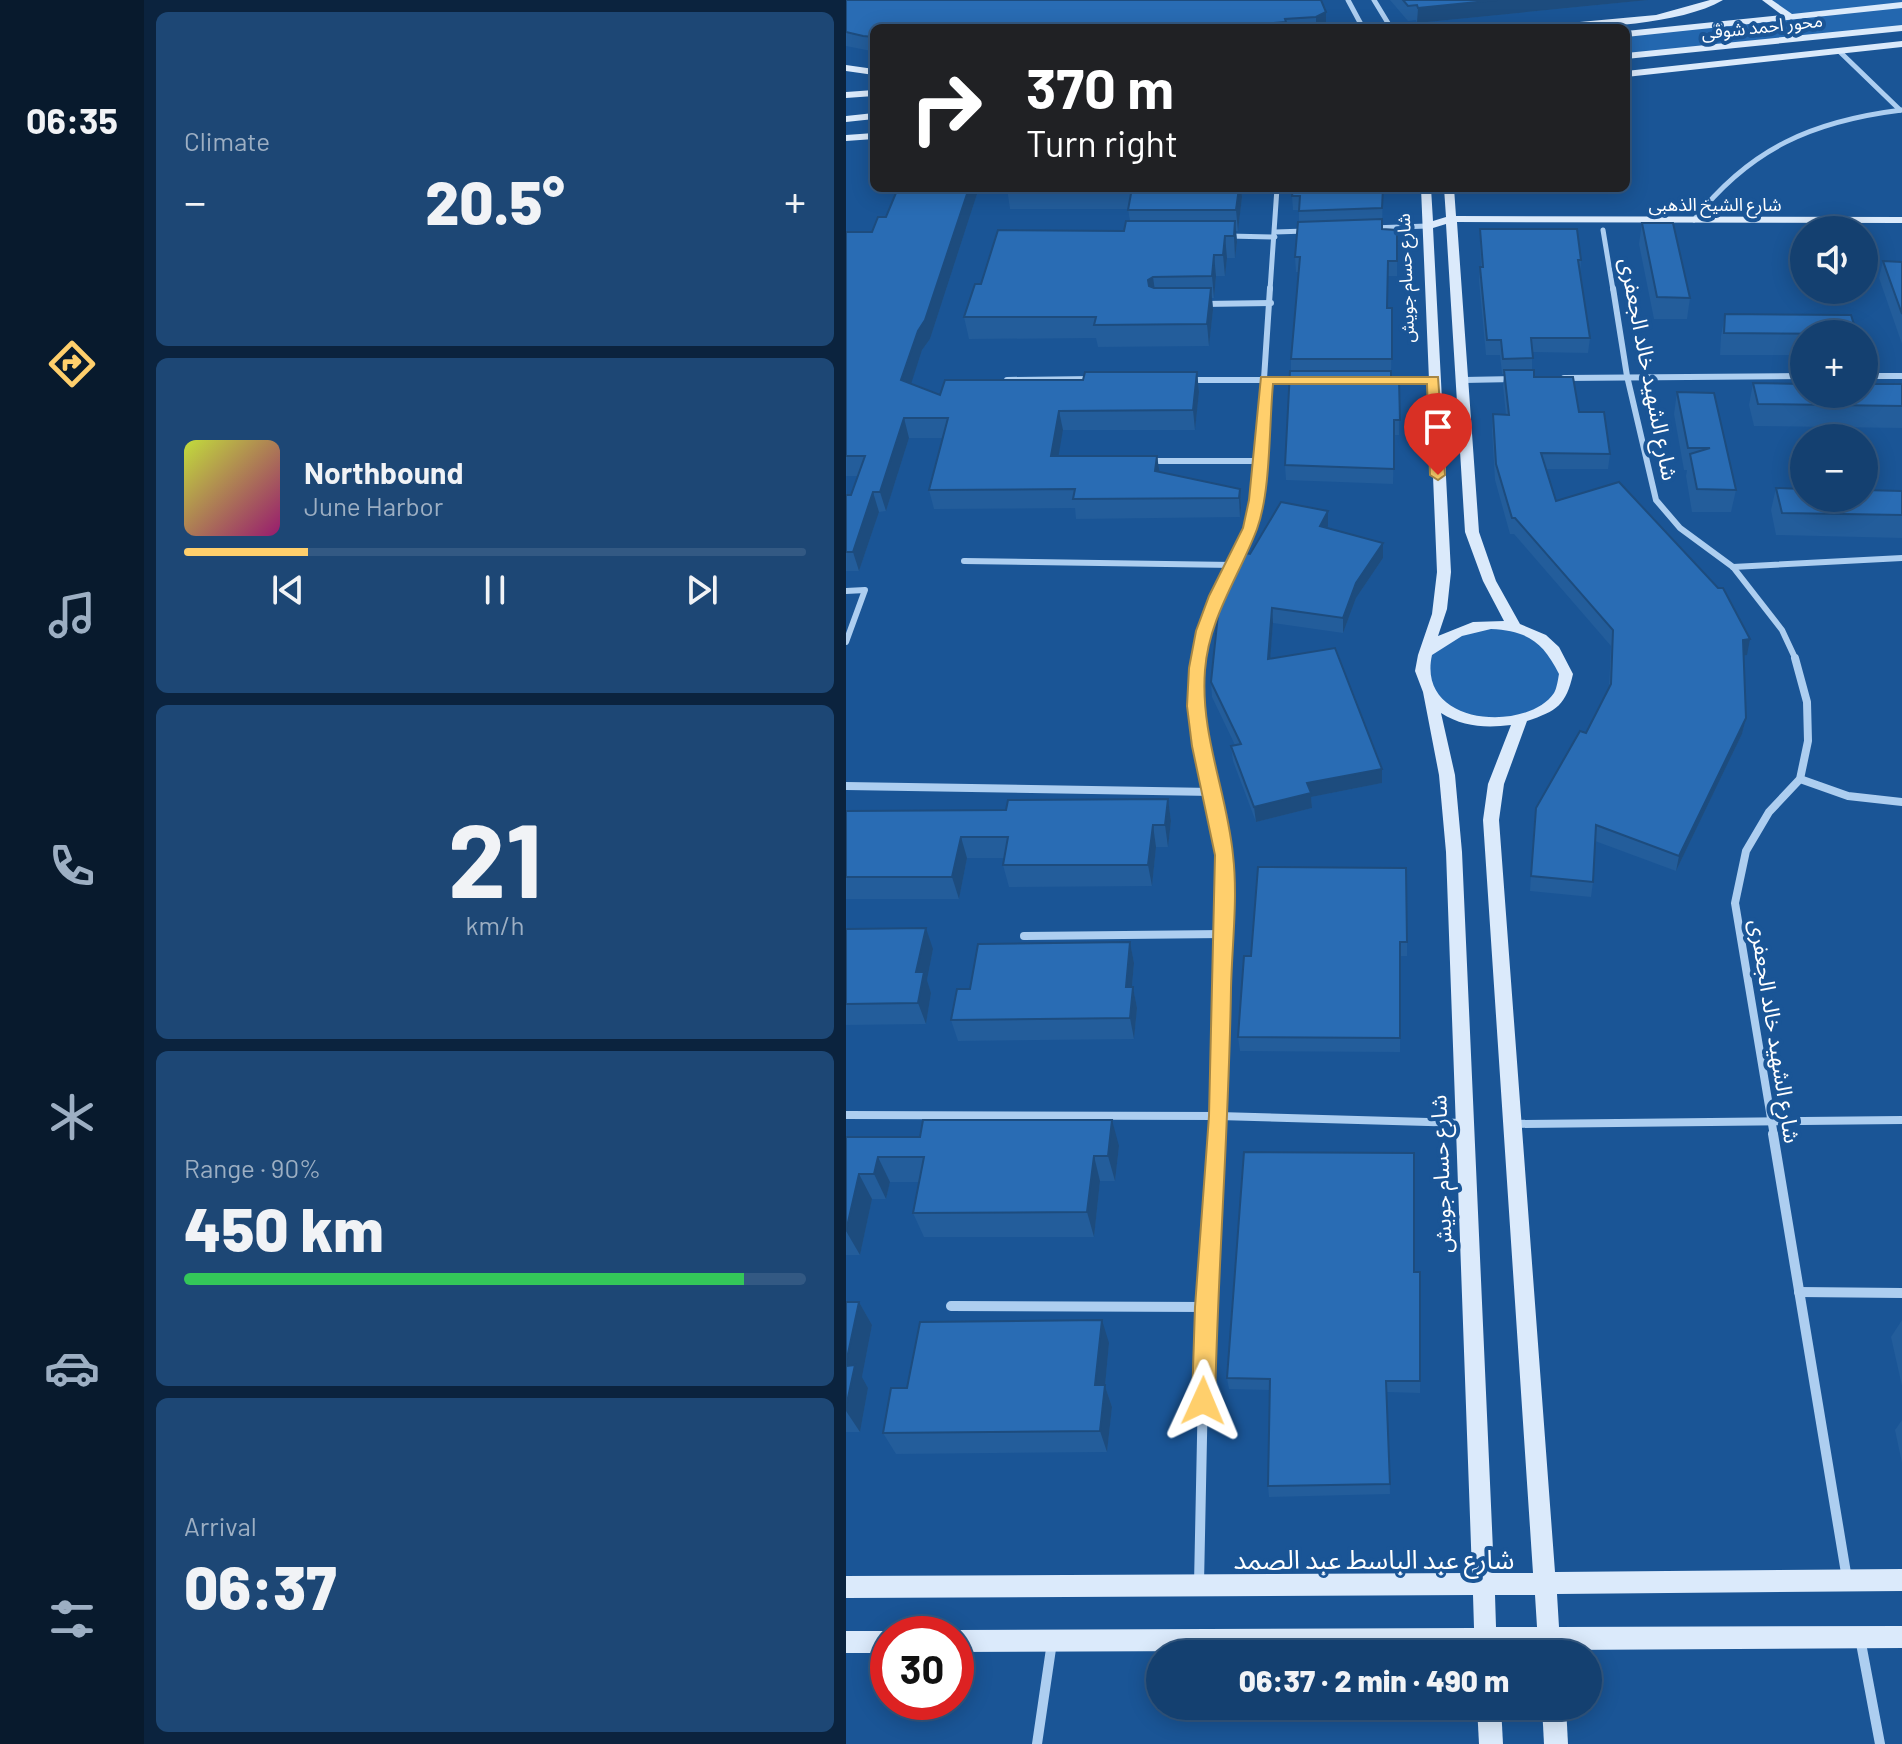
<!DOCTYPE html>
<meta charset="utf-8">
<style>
:root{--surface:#144070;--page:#1d4775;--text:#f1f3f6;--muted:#9dafc3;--line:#335983;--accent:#ffcf6c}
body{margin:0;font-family:Barlow,"Noto Sans Arabic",sans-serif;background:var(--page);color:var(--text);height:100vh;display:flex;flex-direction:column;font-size:30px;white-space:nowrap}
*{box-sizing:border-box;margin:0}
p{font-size:26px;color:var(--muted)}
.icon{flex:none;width:44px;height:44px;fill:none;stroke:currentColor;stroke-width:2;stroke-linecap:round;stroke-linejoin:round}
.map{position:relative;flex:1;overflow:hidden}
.panel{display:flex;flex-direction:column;gap:12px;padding:12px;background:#0b233e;width:702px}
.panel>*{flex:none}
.top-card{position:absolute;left:24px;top:24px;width:760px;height:168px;border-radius:12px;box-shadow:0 4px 20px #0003,0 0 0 2px var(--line);background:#202124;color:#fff;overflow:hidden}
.buttons{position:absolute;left:944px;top:216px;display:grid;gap:16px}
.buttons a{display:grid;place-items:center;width:88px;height:88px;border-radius:50%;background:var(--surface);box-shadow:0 4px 20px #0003,0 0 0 2px var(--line);font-size:40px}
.speed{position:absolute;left:24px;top:1616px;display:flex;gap:16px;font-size:40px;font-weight:700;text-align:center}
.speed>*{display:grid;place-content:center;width:104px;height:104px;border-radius:50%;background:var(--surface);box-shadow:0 4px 20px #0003,0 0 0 2px var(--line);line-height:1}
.speed .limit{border:12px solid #d22;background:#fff;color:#111}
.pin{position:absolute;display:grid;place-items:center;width:68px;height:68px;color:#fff;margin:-82px -34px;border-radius:50% 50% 50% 0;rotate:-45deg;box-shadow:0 0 8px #0007}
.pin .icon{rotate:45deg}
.me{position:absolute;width:88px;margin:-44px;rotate:1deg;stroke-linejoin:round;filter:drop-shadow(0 0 6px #0008)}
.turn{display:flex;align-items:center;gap:28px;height:168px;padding:0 24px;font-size:36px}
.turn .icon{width:104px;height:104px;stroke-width:2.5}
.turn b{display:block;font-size:56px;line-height:68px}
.big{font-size:60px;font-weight:800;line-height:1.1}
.panel .card{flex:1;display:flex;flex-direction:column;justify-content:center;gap:12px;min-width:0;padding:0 28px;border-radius:12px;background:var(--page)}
.panel .dial{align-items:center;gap:0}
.dial b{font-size:104px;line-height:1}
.song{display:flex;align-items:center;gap:24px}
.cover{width:96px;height:96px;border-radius:12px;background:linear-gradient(135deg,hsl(70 70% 55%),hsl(320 70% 35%))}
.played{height:8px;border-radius:4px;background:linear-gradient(90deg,var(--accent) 20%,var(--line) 20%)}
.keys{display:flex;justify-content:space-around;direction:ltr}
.heat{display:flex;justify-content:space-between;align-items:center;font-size:44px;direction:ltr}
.charge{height:12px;border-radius:6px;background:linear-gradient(90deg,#34c759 90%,var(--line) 0)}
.trip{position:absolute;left:300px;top:1640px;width:456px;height:80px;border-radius:40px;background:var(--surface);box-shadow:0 4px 20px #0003,0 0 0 2px var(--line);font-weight:800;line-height:80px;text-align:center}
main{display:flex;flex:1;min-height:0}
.menu{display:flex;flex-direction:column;width:144px;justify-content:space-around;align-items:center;background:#081a2d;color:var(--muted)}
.menu .icon{width:56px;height:56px}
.menu .selected{color:var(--accent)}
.menu b{font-size:36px;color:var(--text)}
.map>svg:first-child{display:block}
</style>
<main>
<nav class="menu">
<b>06:35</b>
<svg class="icon selected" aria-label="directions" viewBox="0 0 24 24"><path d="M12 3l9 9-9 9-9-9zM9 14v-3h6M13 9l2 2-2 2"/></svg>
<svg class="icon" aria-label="music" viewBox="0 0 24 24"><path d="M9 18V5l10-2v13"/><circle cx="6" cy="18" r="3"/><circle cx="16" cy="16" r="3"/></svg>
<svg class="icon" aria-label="phone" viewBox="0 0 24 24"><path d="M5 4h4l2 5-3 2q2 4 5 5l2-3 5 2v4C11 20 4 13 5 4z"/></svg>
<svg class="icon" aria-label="climate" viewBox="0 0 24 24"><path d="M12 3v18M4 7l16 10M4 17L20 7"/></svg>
<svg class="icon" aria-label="car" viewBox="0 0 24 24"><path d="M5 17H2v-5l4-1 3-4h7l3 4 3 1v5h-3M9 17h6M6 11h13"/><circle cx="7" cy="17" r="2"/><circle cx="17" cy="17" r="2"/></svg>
<svg class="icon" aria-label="filters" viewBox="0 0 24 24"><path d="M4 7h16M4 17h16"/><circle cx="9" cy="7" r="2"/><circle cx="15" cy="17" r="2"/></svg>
</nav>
<section class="panel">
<div class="card"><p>Climate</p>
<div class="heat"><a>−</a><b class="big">20.5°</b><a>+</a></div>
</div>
<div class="card">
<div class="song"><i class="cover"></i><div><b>Northbound</b><p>June Harbor</p></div></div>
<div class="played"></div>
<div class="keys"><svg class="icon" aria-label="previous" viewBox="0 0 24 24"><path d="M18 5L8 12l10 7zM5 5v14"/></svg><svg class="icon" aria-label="pause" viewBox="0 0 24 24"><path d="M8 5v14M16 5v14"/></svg><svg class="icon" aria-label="next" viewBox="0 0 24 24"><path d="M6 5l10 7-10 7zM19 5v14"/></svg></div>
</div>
<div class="card dial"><b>21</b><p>km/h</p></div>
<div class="card"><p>Range · 90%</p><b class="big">450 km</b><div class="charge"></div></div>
<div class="card"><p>Arrival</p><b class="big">06:37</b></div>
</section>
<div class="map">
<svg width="1056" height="1744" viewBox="0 0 1056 1744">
<rect width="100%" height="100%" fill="#1a5596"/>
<!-- green -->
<g fill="#2367af">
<path d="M920,0H1056V28L780,56V34L943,17Z"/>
<path d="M643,624L691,636L718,665L712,699L674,721L622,719L583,694L582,651L597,637Z"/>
</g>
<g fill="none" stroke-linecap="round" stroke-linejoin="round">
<!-- street-far3 -->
<g stroke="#adcef0" stroke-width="5">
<path d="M502,0L517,28"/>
<path d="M528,0L545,28"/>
<path d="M993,51L1054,110"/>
<path d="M848,220C904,148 967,121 1056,110"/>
<path d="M526,228L581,226"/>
<path d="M757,230L767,290"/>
<path d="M429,232L460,231"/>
<path d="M382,236L429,237"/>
<path d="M424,290L431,188"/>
</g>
<!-- street-far2 -->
<g stroke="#adcef0" stroke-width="6">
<path d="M767,288L781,376L810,500L834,528L887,567L936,630L950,660"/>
<path d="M358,304L425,303"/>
<path d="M1018,376H1056"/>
<path d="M718,378L958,376"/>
<path d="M161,380L247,379"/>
<path d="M344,380H451"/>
<path d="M536,380H588"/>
<path d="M618,380L669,379"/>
<path d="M303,461H414"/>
<path d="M118,561L387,565"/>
<path d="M887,567L1056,558"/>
<path d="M0,591L19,590L0,642"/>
<path d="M352,660L360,625L396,543L410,500L424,288"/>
</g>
<!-- street-far1 -->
<g stroke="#adcef0" stroke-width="8">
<path d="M353,658L352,728L373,817L378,860L377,972L370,1136"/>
<path d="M954,779L1002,796L1056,802"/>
<path d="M0,786L367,792"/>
<path d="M178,936L378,934"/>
<path d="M0,1115L373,1116L617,1123"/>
<path d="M667,1124L1056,1120"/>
<path d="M928,1136L889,903L900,851L923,812L954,779L962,741L961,702L949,658"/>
</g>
<!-- street -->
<g stroke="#adcef0" stroke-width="10">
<path d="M927,1134L1001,1579"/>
<path d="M953,1292L1056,1293"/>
<path d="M105,1306L360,1307"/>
<path d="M353,1584L358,1341L370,1134"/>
<path d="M1014,1638L1034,1744"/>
<path d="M191,1744L206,1642"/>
</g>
<!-- secondary -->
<g fill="#dbeafb" fill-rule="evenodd">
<path d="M864,0H877C834,25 747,28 697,28L701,25L810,15Z"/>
<path d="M916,0H926L946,14L1056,2V8L780,37V31L936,15Z"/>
<path d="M1056,25V31L780,59V53Z"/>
<path d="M1056,41V47L780,77V71Z"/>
<path d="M0,65L28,69V75L0,71Z"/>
<path d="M28,90V96L0,98V92Z"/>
<path d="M28,113V119L0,122V116Z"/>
<path d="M28,133V139L0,141V135Z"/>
<path d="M575,188H585L587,221L600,217L598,188H608L610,216L1056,217V223L611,222L633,532L650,581L674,624L700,635L713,647L727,674C720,705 711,711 681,721L658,784L653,820L709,1572L1056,1569V1591L711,1594L713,1627L1056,1626V1648L715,1650V1654H693L692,1650H651V1654H629V1650L110,1652V1634H102L110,1630L628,1628L627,1595L0,1598V1576L626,1573L600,852L593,775L577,692L569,671L572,655L586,614L591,572ZM600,224L619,532L637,581L658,621L627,622L592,636L601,609L605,572L587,228ZM645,629C682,631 697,642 713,674C712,679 711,688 708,693C682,732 570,727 586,655L616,636ZM595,713C617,727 640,728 665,725L642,784L637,820L687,1573H648L616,852L609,775ZM649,1595H689L691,1627H650Z"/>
<path d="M0,1631H42L50,1634H42V1653H0Z"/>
<path d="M631,1706H655L657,1744H633Z"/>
<path d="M696,1706H720L722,1744H698Z"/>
</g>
</g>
<!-- wall -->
<g fill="#235d9b">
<path d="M0,0H475L480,26L476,28H28V51L20,50L0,46Z"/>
<path d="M544,0H802L571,23L570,20L562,21Z"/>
<path d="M52,188H133L84,339L76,350L65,384L94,395L237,380L351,372L353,392L349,430H217L212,456H311L313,472L394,489L395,508L394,517L230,519L229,508L88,509L83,490L96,438H63L40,511L33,512L13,571H0V495H5L12,476H0V232H26L40,217Z"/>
<path d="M161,188H395L396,197L392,231H390L391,242L389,258H381L379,276H370L368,298H366L367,310L363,346L252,347L250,338L123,339L118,317L135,284L278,231L284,221L282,209H164Z"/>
<path d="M537,188L536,229L551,230V276H542L541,308H546L545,380H553V435H548L547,484L440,480L439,465L445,371V359L453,272H450L449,257L453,222V210H447L446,196Z"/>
<path d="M796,223L844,298L841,319H808L793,244Z"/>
<path d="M634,229L735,260L734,275L744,338L742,353L686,352V370L688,377L733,412L764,454L762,469H700L710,501L901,655H898L900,718L896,734L830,871L749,841L747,882L745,897L684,891L688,823L690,808L740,733L763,688L765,646L668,534H664L649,480L646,430L647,414L660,415L657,386L658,374H656L654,355H640L633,281L634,267H635L634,243Z"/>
<path d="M1037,261L1056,262V344L1033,278Z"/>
<path d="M879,314L958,334V355H874L875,336Z"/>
<path d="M907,383L1056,384V428L908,426L903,405Z"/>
<path d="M831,392L890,490L885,512H846L840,476L841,470H838L828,414Z"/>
<path d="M930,488L1056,491V538L930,535L925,510Z"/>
<path d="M482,511V528L537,558L510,598L497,633L427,623L424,659L536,783L465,797L466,808L410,822L387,761L385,746L389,745L366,697L365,682L404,554Z"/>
<path d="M322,799L325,821L322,847H310L306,886L163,887L157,865L158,858H121L113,899H0V811L160,810Z"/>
<path d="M412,867L561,942V956H554V1052L394,1051L392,1037L405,956Z"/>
<path d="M0,929L87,949L81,980L85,993L80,1024L0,1025Z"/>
<path d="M284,942L288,963L286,987H287L291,1008L288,1039L112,1041L105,1020L124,989Z"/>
<path d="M0,1137L273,1146L269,1181H254L248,1237H78L67,1213L73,1182H44L40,1199H26L14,1255H0Z"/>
<path d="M0,1302H13L26,1325L16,1377L22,1388L14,1432H0Z"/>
<path d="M1056,1320V1386L1045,1337Z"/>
<path d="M263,1343L259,1386L266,1407L261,1452L50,1454L37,1433L61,1388Z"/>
<path d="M381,1378L574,1381V1393L541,1392L544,1494L423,1497L422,1486L423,1390L383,1389Z"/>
<path d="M1056,1420V1463L1049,1430Z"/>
</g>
<!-- shaded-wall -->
<g fill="#1d4c7e">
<path d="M651,0H802L571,23L572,8Z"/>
<path d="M480,12V26L476,28H470V17Z"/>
<path d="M123,188H133L84,339L76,350L60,400L55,380Z"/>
<path d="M392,188H395L396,197L392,231L390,210Z"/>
<path d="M389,221L391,242L389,258L388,236Z"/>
<path d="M379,236L381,258L379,276L377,255Z"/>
<path d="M368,255L370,276L368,298L366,276Z"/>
<path d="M307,277L310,298L304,302L302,280Z"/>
<path d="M365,288L367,310L363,346L361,324Z"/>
<path d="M351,372L353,392L349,430L347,410Z"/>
<path d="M213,411L217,430L209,476L205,456Z"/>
<path d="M58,418L63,438L40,511L34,492Z"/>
<path d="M311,456L314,475L309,471Z"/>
<path d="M394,489L395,508L394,517L393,498Z"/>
<path d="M27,492L33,512L13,571L7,552Z"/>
<path d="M482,511V526L475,541L474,526Z"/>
<path d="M537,543V558L510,598L497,633V618L510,583Z"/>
<path d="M426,608L427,623L423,674L422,659Z"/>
<path d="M904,639L901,655L894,656L897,640Z"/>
<path d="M900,718L896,734L830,871L833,856Z"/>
<path d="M536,769V783L465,797L466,808L410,822L408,807L461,783Z"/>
<path d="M322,799L325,821L322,847L319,825Z"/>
<path d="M307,825L310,847L306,886L302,865Z"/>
<path d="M115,837L121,858L113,899L106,877Z"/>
<path d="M80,928L87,949L81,980L85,993L80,1024L72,1003L70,972Z"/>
<path d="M284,942L288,963L284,1008L280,987Z"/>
<path d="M287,987L291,1008L288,1039L284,1018Z"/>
<path d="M266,1120L273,1146L269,1181L262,1156Z"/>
<path d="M248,1156L254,1181L248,1237L241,1212Z"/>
<path d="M32,1157L44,1182L40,1199L28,1174Z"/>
<path d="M13,1174L26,1199L14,1255L0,1231Z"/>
<path d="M13,1302L26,1325L16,1377L22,1388L14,1432L0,1411V1363Z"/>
<path d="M256,1320L263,1343L259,1386L266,1407L261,1452L254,1431L249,1385Z"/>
</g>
<!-- building -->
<g fill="#296cb4" stroke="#1d4c7e" stroke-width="2">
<path d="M0,0H475L480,12L470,17L439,19L440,22L365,28H28V37L17,36L0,32Z"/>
<path d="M557,0H651L572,8L571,5L562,6Z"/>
<path d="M52,188H123L79,320L72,331L55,380L94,395L99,380H237L239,372H351L347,410L213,411L205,456H311L309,471L394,489L393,498L227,499L229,489L83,490L102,418H58L34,492H27L7,552H0V495H5L19,456H0V232H26L32,217H40Z"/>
<path d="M286,188H393L390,210H282Z"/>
<path d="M447,188H537L536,208L453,211L454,196H446Z"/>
<path d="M536,219V229L551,230V261H542L541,308H546V359H445L454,257H449L452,222Z"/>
<path d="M280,221H389L388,236H379L377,255H368L366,276L307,277L302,280L303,286L308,288H365L361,324L248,325L250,317H118L129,284H135L152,230L278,231Z"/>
<path d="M796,223H827L844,298L811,297Z"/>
<path d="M634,229H731L735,260H732L744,338H685L687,358L657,359L655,340H641L634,267H637Z"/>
<path d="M1037,261L1056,262V314Z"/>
<path d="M879,314L1005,315L1011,334L878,333Z"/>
<path d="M658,370H688V377H727L733,412H758L764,454L695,453L710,501L773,482L872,588H877L904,639L897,640L900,718L833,856L750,825L747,882L685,876L690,808L734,731L740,733L765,684L767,630L669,518H666L650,464L647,414L663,415Z"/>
<path d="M444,371H545V380H553L554,420H548V469L439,465Z"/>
<path d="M907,383L958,384V394H1018V384H1056V406L912,404Z"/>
<path d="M831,392L868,393L890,490L851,489L844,454L864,448H842Z"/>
<path d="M930,488L958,489V498H1018V490L1056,491V515L936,513Z"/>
<path d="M435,502L482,511L474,526L537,543L510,583L497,618L426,608L422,659L489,648L536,769L461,783L465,793L408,807L385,746L395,744L365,682L374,595L399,553L404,554Z"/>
<path d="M322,799L319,825H307L302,865H157L162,837H115L106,877H0V811L160,810L162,800Z"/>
<path d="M412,867L560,868L561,942H554V1038L392,1037L398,956H405Z"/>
<path d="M80,928L70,972H78L72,1003L0,1004V929Z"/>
<path d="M284,942L280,987H287L284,1018L105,1020L111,989H124L132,944Z"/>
<path d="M77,1120H266L262,1156H248L241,1212L67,1213L78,1157H32L28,1174H13L0,1231V1137H74Z"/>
<path d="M398,1152L568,1153V1272H574V1381H540L544,1484L422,1486L424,1379L381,1378Z"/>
<path d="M0,1302H13L0,1363Z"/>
<path d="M256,1320L249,1385H259L254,1431L37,1433L45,1388H61L74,1322Z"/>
<path d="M9,1365L0,1407V1366Z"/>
</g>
<!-- route -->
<path fill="#ffcf6c" stroke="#a68746" stroke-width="2" d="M415,377H592L599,475L592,480L584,475L581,384H427C423,425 425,491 411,529C393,577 363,617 359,670C354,735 381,792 387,855C392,898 386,945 385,988C383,1126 372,1263 369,1401L366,1409L357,1412L349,1409L346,1401L349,1307L363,1116L369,855L346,746L341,706L343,668L350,631L363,596L397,528L403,500Z"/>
<g text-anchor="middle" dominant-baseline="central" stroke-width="8" stroke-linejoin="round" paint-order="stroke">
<!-- far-street labels -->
<g font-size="18" fill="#fff" stroke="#1a5596">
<text transform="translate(916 26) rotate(-6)">محور احمد شوقى</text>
<text x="869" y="204">شارع الشيخ الذهبى</text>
<text transform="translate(559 278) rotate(-92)">شارع حسام جويش</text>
</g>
<!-- street labels -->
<g font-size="22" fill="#fff" stroke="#1a5596">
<text transform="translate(804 369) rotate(79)">شارع الشهيد خالد الجعفرى</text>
<text transform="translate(930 1031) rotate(81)">شارع الشهيد خالد الجعفرى</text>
<text transform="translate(594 1174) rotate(-92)">شارع حسام جويش</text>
</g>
<!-- near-street labels -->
<g font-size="26" fill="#fff" stroke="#1a5596">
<text x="528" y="1558">شارع عبد الباسط عبد الصمد</text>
</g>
</g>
</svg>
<div class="buttons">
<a><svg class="icon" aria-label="sound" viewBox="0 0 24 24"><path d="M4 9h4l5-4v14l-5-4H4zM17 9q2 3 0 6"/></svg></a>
<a>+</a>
<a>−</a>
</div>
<div class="speed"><div class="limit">30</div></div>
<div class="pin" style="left:592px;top:475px;background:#d93025"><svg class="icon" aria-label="arrive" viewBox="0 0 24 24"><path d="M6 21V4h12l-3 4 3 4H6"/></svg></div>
<svg class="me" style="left:357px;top:1401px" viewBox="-20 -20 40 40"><path d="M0-17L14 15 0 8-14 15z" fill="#ffcf6c" stroke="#fff" stroke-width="4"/></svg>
<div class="trip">06:37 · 2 min · 490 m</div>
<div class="top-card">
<div class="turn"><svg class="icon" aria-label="right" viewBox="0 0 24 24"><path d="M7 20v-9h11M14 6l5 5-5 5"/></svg><div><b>370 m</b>Turn right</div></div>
</div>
</div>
</main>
